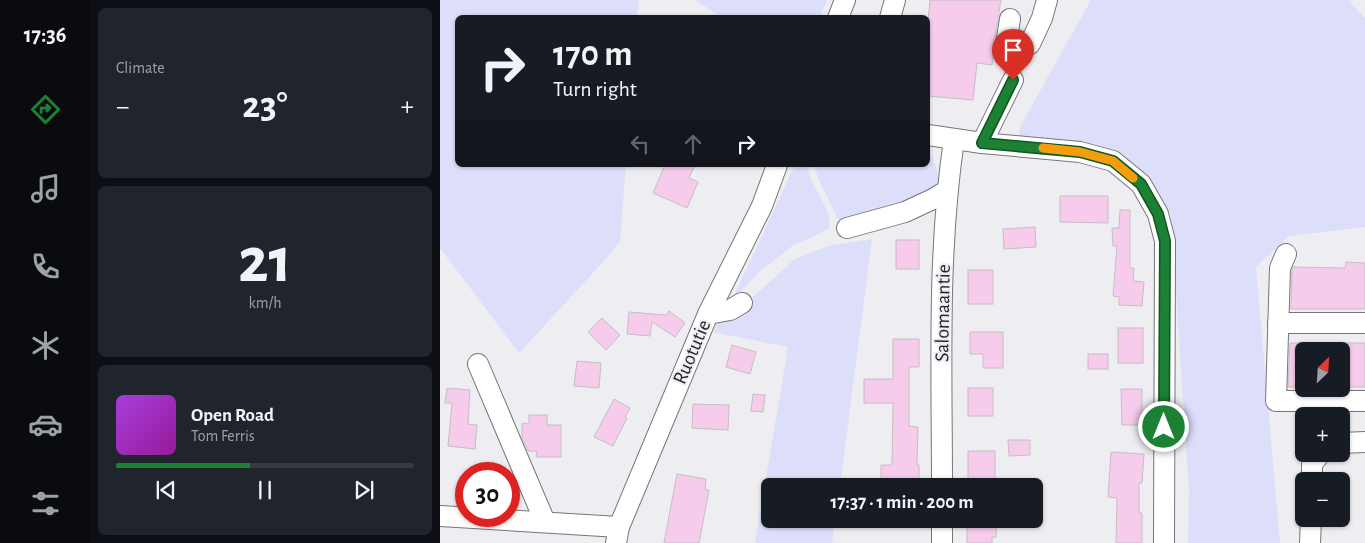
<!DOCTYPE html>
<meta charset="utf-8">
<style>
:root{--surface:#171b24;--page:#20242c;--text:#f1f3f6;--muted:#9ea1a6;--line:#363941;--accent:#1c8135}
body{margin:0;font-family:"Alegreya Sans",sans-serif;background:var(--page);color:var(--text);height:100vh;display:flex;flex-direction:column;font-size:19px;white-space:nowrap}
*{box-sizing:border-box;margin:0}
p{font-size:16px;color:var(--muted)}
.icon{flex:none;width:28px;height:28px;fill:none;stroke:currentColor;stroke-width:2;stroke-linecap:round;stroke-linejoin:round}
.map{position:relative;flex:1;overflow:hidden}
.side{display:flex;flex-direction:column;gap:8px;padding:8px;background:#0d0f14;width:350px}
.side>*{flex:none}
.hud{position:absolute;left:15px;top:15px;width:475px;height:152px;border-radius:8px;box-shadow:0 1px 4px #0004;background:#171b24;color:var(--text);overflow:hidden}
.needle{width:32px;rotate:25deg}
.fabs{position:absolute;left:855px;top:342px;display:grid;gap:10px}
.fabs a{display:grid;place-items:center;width:55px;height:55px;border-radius:8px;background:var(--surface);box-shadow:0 1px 4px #0004;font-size:25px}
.speed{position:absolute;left:15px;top:462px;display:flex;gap:10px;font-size:25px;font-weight:700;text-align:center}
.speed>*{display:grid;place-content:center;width:65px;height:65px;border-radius:50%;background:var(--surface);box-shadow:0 1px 4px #0004;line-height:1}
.speed .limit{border:8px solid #d22;background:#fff;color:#111}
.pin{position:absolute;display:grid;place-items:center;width:42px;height:42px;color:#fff;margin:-51px -21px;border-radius:50% 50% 50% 0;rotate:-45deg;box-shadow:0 0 5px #0007}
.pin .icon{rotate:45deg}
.me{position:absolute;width:55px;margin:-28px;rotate:0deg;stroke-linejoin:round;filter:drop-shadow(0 0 4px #0008)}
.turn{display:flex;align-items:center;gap:18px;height:105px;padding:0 15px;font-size:22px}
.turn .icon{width:65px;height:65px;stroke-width:2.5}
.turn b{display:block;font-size:35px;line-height:42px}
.lanes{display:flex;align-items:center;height:48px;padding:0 15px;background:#0003;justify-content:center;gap:25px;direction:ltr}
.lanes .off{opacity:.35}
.big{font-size:38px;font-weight:600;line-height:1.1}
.side .card{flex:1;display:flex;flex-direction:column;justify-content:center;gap:8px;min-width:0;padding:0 18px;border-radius:8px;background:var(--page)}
.side .dial{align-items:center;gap:0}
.dial b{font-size:65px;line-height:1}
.song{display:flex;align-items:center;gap:15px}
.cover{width:60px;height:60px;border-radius:8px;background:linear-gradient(135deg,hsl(280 70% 55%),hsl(300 70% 35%))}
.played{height:5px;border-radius:2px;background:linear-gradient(90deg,var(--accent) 45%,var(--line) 45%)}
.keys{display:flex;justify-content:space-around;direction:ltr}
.heat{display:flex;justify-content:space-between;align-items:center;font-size:28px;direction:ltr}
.trip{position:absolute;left:321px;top:478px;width:282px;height:50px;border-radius:8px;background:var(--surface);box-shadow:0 1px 4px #0004;font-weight:600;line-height:50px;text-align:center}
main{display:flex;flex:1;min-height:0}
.tabs{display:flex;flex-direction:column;width:90px;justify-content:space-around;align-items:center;background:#090b0e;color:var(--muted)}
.tabs .icon{width:35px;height:35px}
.tabs .on{color:var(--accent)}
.tabs b{font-size:22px;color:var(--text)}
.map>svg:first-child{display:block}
</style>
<main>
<nav class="tabs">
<b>17:36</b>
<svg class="icon on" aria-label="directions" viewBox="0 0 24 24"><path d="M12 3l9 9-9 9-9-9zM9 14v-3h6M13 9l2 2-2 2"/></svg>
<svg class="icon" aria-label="music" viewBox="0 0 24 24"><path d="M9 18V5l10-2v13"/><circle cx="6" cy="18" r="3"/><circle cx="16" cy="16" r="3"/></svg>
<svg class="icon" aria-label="phone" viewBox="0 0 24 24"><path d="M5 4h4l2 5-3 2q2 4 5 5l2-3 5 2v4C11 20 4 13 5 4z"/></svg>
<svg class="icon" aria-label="climate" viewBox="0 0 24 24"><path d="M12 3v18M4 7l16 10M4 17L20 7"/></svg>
<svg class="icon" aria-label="car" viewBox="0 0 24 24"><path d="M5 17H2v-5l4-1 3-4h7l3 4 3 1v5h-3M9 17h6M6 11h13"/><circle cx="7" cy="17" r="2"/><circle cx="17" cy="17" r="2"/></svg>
<svg class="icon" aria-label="filters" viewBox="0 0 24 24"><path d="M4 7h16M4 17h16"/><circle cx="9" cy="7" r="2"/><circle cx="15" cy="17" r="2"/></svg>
</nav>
<section class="side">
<div class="card"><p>Climate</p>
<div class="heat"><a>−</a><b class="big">23°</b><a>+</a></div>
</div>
<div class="card dial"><b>21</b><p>km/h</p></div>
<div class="card">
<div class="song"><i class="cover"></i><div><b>Open Road</b><p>Tom Ferris</p></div></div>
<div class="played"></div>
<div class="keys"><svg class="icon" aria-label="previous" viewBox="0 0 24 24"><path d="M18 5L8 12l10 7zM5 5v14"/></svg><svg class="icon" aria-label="pause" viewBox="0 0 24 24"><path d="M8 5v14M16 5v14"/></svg><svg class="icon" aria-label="next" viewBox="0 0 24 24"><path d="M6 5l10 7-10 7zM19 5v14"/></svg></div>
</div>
</section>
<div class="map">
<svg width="925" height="543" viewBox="0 0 925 543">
<rect width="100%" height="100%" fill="#ededf2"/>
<!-- green -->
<g fill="#dddef9">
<path d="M0,0H199L197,17L18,18V165H186L180,241L164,261L79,353L0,248Z"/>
<path d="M255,0H387L380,17H281Z"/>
<path d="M651,0H908L925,18V227L849,236L816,267L840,543H748L749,491L731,214L708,175L653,144L578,138L581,125Z"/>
<path d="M488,150L493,157L499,178L497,188L488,195L404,222L398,219L378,178L374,165H488Z"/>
<path d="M355,165H367C369,171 370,178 373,184C381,201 391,209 389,229L352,246L319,272L296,296L295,294Z"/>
<path d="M432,239L400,486H330V519H395L392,543H315L348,347L273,332L283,315L294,314L355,259L388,246Z"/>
</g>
<!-- building -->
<g fill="#f6cbeb" stroke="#c4c0c3">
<path d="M490,0H561L555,36L557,46H554L552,65L537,63L533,100L488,96V21Z"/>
<path d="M225,165H255L249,178L258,182L247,208L213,193Z"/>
<path d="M620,196H668V223L620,222Z"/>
<path d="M680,210H690V268H694L693,281L704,282L702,306L679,305V297L673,296L677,246H673L672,228H679Z"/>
<path d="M595,227L596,247L564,249L563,229Z"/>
<rect x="456" y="240" width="23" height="29"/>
<path d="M906,262L925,263V309H851L852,271L853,267L905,268Z"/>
<rect x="528" y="270" width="25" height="34"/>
<path d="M229,311L245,323L235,337L212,322L210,336L187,334L189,312L226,315Z"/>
<path d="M162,318L180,335L166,350L148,332Z"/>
<rect x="678" y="328" width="25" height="35"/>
<path d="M530,332H563V368H543V354H530Z"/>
<path d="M453,339H479V367H469V426L478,427L477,465H479V486H441V465H452L453,403H424V379H453Z"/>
<path d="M850,343H864V387H848Z"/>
<rect x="901" y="343" width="24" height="44"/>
<path d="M292,345L316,352L310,374L286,367Z"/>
<rect x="648" y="354" width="20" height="15"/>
<path d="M137,361L161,363L159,388L134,386Z"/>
<path d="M7,388L30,390L28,424L37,425L35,449L8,446L12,403H5Z"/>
<rect x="528" y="388" width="25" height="28"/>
<path d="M681,389H702V425H682Z"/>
<path d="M313,394L325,395L323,412L311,411Z"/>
<path d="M174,399L190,408L185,417L187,418L173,446L154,437Z"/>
<path d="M253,404L289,405L288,430L252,428Z"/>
<path d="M89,415H107V425H121V457H96L97,451H88L82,437V423L89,424Z"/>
<path d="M568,440H590V455L569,456Z"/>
<rect x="528" y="451" width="27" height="35"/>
<path d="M671,452L704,454L702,483H699V513H702V543H676L677,498L668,497Z"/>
<path d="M237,474L266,479L265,489L269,490L259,543H224Z"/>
<path d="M527,519H557L556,537H552V543H527Z"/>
</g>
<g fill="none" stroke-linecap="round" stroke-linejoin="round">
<!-- minor casing -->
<g stroke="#75767a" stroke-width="22">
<g id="minor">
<path d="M398,18L405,0"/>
<path d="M450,18L455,0"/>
<path d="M570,19L567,38L590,44L602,18L607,0"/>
<path d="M488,135L542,143L640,152L673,161L701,184L718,214L725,241L724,543"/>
<path d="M542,143L573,80"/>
<path d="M407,228L465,212L493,199L508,190"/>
<path d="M846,254L840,268L836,401H925"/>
<path d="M268,314L290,310L302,303"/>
<path d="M838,323H925"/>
<path d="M38,364L105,522"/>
<path d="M901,443L925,442"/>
<path d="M872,481V464L880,454"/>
<path d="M502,486C502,371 497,254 514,140"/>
<path d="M0,516L179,527"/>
<path d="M176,543L179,527L268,314L322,206L337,165"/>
<path d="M502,543V519"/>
<path d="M870,543L871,519"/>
</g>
</g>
<!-- minor -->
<use href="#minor" stroke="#fff" stroke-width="20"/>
</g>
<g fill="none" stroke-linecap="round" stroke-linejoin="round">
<!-- route casing -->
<g stroke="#125422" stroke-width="12">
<path id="route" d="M573,80L542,143L640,152L673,161L701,184L718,214L725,241L724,427"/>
</g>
<!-- route -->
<use href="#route" stroke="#1c8135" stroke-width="9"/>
<!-- slow -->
<path stroke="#f59e0b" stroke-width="9" d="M603,148L640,152L673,161L693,178"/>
</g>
<g text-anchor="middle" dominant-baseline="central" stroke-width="4" stroke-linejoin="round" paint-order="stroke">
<!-- street labels -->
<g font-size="20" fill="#262628" stroke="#ededf2">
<text transform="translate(503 313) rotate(-89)">Salomaantie</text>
<text transform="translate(252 352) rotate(-67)">Ruotutie</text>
</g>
</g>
</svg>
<div class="fabs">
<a><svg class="needle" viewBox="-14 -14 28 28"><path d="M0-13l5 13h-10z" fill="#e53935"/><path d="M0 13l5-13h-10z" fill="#9ea1a6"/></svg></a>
<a>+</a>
<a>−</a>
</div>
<div class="speed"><div class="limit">30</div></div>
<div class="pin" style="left:573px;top:80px;background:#d93025"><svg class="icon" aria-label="arrive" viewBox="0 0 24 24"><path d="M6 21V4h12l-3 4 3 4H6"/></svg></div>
<svg class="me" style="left:724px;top:427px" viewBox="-20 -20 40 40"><circle r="17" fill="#1c8135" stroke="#fff" stroke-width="3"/><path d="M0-11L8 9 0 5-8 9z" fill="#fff"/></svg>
<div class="trip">17:37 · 1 min · 200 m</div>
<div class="hud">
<div class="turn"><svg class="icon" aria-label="right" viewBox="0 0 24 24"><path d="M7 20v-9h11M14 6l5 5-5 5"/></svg><div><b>170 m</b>Turn right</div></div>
<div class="lanes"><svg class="icon off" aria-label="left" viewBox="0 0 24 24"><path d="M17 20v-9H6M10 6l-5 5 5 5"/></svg><svg class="icon off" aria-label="ahead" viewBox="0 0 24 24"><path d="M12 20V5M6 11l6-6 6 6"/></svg><svg class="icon" aria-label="right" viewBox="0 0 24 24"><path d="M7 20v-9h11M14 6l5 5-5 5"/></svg></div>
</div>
</div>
</main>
